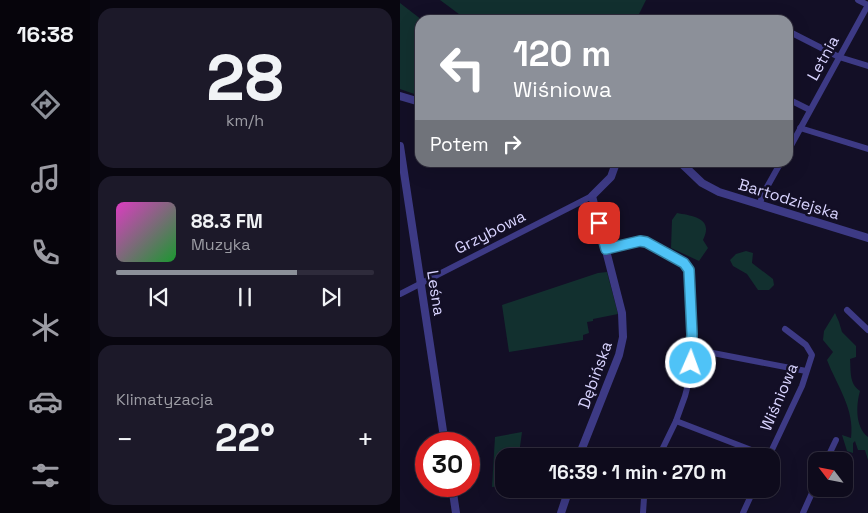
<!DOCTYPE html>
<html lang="pl">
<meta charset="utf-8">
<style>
:root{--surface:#0e0b1c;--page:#1c1929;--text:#f1f3f6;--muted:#9b9ba3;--line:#2e2b3b;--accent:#8c9099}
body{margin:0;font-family:"Space Grotesk",sans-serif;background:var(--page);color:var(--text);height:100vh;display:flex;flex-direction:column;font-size:19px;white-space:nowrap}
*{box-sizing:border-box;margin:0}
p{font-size:16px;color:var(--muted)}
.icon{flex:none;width:28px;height:28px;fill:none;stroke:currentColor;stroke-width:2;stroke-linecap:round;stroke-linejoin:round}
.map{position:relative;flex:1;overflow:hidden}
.drawer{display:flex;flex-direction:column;gap:8px;padding:8px;background:#08060f;width:310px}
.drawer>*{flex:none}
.top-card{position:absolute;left:15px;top:15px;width:378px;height:152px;border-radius:15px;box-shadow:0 5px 20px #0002,0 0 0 1px var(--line);background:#8c9099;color:#fff;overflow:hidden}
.needle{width:32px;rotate:302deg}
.buttons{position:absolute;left:408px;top:452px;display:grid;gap:10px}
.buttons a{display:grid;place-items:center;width:45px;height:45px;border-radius:10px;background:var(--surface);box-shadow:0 5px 20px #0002,0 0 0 1px var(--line);font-size:25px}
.speed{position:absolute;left:15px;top:432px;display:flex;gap:10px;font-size:25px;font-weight:700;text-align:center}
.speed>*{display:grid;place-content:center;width:65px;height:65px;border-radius:50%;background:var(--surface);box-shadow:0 5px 20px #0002,0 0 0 1px var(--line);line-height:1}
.speed .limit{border:8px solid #d22;background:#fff;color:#111}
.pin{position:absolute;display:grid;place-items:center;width:42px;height:42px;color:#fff;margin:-21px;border-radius:10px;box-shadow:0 2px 8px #0006}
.me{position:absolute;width:55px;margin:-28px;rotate:2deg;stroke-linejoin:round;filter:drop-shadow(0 0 4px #0008)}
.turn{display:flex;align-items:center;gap:18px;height:105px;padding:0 15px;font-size:22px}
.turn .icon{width:65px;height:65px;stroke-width:2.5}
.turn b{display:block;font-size:35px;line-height:42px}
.then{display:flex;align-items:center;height:48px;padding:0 15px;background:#0003;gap:10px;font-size:19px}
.big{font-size:38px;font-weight:700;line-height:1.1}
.drawer .tile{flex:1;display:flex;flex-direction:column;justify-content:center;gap:8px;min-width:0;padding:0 18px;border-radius:15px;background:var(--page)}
.drawer .dial{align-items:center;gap:0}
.dial b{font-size:65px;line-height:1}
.song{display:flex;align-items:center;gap:15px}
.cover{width:60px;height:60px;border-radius:8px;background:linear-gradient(135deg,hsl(310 70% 55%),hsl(130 70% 35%))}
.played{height:5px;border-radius:2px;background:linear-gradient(90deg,var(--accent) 70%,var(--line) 70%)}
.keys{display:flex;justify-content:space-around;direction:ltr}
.heat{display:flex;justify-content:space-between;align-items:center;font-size:28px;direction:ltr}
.trip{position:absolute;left:95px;top:448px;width:285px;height:50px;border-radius:15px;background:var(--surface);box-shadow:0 5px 20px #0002,0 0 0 1px var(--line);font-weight:700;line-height:50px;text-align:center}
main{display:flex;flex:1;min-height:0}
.dock{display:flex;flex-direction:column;width:90px;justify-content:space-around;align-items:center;background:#06040b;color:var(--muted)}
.dock .icon{width:35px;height:35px}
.dock .current{color:var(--accent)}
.dock b{font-size:22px;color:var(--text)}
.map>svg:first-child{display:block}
</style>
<main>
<nav class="dock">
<b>16:38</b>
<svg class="icon current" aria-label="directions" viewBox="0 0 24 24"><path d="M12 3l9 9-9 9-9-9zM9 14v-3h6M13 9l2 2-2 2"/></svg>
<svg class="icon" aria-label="music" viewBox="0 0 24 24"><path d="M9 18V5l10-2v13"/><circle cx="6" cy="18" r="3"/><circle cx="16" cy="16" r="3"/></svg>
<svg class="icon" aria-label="phone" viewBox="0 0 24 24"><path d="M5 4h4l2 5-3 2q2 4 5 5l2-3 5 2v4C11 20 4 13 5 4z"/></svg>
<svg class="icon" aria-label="climate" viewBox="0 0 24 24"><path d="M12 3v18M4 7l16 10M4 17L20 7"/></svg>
<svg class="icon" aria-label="car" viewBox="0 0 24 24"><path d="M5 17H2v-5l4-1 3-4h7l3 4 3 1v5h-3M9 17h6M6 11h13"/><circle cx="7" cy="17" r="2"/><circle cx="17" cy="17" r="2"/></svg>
<svg class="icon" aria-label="filters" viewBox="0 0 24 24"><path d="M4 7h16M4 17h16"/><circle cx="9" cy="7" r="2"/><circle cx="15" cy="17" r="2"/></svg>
</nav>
<section class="drawer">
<div class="tile dial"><b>28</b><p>km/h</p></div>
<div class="tile">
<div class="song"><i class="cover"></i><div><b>88.3 FM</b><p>Muzyka</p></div></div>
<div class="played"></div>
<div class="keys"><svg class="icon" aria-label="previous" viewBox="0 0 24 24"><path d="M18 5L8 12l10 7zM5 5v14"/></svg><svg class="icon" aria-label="pause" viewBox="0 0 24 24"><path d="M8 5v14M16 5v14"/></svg><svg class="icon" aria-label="next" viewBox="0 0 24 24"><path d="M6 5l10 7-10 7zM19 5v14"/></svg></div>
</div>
<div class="tile"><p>Klimatyzacja</p>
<div class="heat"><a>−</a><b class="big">22°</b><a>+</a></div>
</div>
</section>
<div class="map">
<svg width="468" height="513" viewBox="0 0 468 513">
<rect width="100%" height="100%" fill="#130f26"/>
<!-- green -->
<g fill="#12302f">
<path d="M40,0H246L236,20H67Z"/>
<path d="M0,3L22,20H20V96L0,89Z"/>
<path d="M277,213C293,216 314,218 303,240L308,248L299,261L271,248L272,220Z"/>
<path d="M346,251L353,253L352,263L373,279L374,285L369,290H358L347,274L333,266L330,260L336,254Z"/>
<path d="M207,272L218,314L193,319V321L187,322L189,333L183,335V340L109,352L102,305L198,273Z"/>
<path d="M435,313L439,322L442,332L456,346V357L450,359C451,371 449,384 460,391C456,405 455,427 468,437V460L465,450H458L455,441L453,443V453L447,451L442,435L451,438C455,409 437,386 427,360L433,352L423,340L424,331Z"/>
<path d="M122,432L119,454L104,456V486L92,487L95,437Z"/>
</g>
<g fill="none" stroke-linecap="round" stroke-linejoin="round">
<!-- minor -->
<g stroke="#3d3a85" stroke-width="6">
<path d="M458,0L468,5"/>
<path d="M370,20H371"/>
<path d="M388,31L439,57L468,66"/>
<path d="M388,99L410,110"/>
<path d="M400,128L468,149"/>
<path d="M388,151L468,5"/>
<path d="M360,204L362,196L381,162"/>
<path d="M206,249L240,241L246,242L284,263L289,269L292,349L290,377L285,396L276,421L259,456"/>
<path d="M0,294L192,196"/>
<path d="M447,310L468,330"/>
<path d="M292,349L406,371"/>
<path d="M276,421L367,456"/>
<path d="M369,456L402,386L412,355L406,345L385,329"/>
<path d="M426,461L436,440"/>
<path d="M243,513L244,498L248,489"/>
<path d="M343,513L354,489"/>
<path d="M403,513L416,484"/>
</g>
<!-- tertiary -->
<g stroke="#3d3a85" stroke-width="8">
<path d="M0,96L20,102"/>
<path d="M0,146L45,444"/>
<path d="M280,162L302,183L319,192L468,238"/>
<path d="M179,456L219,355L223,337L222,313L192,196L211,177L216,163"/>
<path d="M52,486L56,513"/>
<path d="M161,513L169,489"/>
</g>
</g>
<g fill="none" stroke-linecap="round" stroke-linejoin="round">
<!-- route casing -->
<g stroke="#337fa1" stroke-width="12">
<path id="route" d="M199,223L206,249L240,241L246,242L284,263L289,270L292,334L291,363"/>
</g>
<!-- route -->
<use href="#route" stroke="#4fc3f7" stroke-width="9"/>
</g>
<g text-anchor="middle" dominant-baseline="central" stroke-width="5" stroke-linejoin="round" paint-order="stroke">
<!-- street labels -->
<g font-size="16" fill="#d9d4ff" stroke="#130f26">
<text transform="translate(423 58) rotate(-61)">Letnia</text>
<text transform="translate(389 199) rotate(17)">Bartodziejska</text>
<text transform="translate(90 232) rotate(-27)">Grzybowa</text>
<text transform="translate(36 293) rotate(81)">Leśna</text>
<text transform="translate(195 375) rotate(-70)">Dębińska</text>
<text transform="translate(379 397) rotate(-67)">Wiśniowa</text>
</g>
</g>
</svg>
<div class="buttons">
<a><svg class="needle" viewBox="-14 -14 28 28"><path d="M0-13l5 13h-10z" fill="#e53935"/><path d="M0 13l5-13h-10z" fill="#9b9ba3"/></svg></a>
</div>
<div class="speed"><div class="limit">30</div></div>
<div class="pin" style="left:199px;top:223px;background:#d93025"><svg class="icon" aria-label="arrive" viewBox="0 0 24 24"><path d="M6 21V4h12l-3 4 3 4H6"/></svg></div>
<svg class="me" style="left:291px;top:363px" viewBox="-20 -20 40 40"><circle r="17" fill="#4fc3f7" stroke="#fff" stroke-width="3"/><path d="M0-11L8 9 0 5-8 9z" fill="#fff"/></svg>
<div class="trip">16:39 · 1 min · 270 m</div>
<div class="top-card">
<div class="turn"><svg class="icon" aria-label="left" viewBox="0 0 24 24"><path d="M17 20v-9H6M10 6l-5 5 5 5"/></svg><div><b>120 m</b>Wiśniowa</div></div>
<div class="then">Potem<svg class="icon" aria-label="right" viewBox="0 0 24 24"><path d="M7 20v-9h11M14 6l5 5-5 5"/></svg></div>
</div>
</div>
</main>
